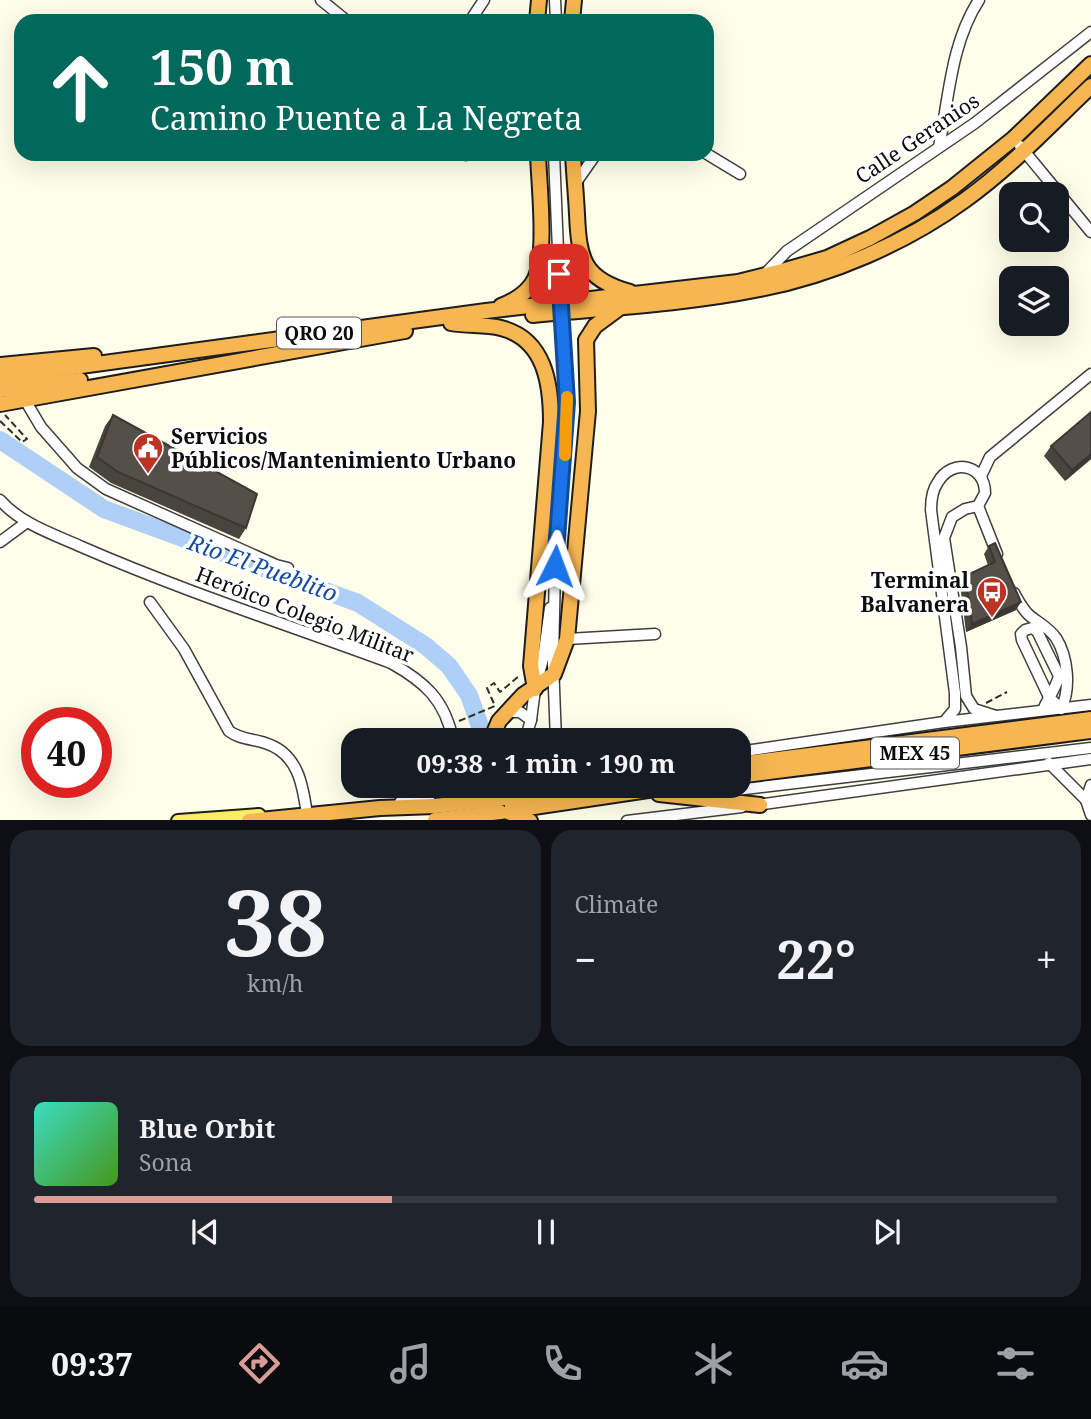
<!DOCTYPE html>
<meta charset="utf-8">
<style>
:root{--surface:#171b24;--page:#20242c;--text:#f1f3f6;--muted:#9ea1a6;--line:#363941;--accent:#d99d97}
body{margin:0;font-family:"Noto Serif",serif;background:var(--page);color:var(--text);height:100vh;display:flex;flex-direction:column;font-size:26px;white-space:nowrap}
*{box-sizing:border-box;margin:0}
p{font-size:23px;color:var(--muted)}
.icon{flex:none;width:38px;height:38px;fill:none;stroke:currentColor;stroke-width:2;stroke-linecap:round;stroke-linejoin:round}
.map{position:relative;height:820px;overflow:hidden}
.drawer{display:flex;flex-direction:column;gap:10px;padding:10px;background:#0d0f14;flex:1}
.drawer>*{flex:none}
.top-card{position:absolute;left:14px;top:14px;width:700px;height:147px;border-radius:21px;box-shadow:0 7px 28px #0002;background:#00695c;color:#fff;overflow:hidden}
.fabs{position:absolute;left:999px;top:182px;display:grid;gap:14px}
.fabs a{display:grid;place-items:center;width:70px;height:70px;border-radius:14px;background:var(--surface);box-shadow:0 7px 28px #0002;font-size:35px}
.speed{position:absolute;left:21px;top:707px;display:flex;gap:14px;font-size:35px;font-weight:700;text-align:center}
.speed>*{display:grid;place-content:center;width:91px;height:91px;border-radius:50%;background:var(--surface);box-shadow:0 7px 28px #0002;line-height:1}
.speed .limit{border:10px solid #d22;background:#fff;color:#111}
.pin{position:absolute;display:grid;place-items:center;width:60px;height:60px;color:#fff;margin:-30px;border-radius:14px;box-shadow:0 4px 10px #0006}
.me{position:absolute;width:77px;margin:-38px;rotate:3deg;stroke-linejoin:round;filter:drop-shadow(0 0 5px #0008)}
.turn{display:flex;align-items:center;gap:24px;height:147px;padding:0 21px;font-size:32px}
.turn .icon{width:91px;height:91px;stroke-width:2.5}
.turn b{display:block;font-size:49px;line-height:60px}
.big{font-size:52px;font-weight:700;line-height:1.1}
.drawer .tile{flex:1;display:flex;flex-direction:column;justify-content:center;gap:10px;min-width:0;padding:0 24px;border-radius:21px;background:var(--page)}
.drawer .dial{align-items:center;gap:0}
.dial b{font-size:91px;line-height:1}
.song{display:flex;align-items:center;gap:21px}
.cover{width:84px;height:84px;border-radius:10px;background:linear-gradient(135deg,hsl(170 70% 55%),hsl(100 70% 35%))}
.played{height:7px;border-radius:4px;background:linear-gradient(90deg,var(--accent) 35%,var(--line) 35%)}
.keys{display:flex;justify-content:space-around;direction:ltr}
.heat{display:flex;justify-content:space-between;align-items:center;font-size:38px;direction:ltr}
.drawer .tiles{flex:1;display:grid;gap:10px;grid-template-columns:1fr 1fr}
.tile:last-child{grid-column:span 2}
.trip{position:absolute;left:341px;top:728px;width:410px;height:70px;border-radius:21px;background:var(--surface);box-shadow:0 7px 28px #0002;font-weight:700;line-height:70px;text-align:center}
.menu{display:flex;height:112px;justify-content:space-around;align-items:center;background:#090b0e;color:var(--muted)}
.menu .icon{width:49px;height:49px}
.menu .selected{color:var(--accent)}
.menu b{font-size:32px;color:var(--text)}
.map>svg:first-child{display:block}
</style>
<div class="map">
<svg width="1091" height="821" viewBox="0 0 1091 821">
<rect width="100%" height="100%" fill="#fffeea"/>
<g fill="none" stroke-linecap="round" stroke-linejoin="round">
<!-- river -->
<path stroke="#aed0f7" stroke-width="18" d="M0,440L104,509L358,603L426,646L449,666L469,695L482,732L481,740"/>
<!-- minor casing -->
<g stroke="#3f3f3f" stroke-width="13">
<g id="minor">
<path d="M321,0L347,21"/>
<path d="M555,0L556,21"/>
<path d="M470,21L484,0"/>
<path d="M1020,146L1091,232"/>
<path d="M939,147C949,97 951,43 979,0"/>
<path d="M465,154L466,155"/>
<path d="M554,154L559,274"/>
<path d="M707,154L740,174"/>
<path d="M575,184L596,154"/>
<path d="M764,275L787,251L975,123L1091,32"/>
<path d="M25,400L41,427L77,468L106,489L276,565L288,568"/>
<path d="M981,476L990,457L1091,374"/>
<path d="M0,500C21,524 53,534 82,547C183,591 288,625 391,663C425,682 445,700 453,740"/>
<path d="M978,506L997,554"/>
<path d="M0,542L27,522"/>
<path d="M1014,593C1019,602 1023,610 1030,616C1039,623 1049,628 1056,638C1068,657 1071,689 1061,709"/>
<path d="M150,602L184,649L229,731C239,739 253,739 265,743C298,753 303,785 307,815"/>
<path d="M567,639L655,634"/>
<path d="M1043,710C1048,698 1056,688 1059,676L1037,631L1032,628L1025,630L1021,634L1022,640L1049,697L1061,709"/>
<path d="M508,712H520L531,720"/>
<path d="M944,722L955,709V693L931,510C931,500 932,490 938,482C952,458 985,464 985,493L978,506L965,509L952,517L944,538L961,647L966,696L974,709L996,716"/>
<path d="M525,740L531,720L535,689L543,659L550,608"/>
<path d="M556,740L553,663L555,566L567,402L564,330"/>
<path d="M738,752L944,722L1091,705"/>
<path d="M1049,763L1086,800"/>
<path d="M1091,785L1086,800L1091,815"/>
<path d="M702,794L1091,748"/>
<path d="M400,802L442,792"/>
<path d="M757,805L1091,759"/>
<path d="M627,821L742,807"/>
</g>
</g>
<!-- major casing -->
<g stroke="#1d1d1d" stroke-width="16">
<path id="major" d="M178,821L259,815"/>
</g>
<!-- highway casing -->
<g stroke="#1d1d1d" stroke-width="18">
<g id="highway">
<path d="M537,21L539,0"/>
<path d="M572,21L574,0"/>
<path d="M573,154C574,174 576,194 577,214C579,259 583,279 630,292"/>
<path d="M501,306C514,301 528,293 535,279C547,253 539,185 538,154"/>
<path d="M533,315C608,308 686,304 760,289C832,275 906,243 965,200C1011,167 1050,125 1091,86"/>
<path d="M451,323C468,326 485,324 501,328C545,339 551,384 551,422L531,666L535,689"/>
<path d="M0,365L94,356"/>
<path d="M0,377L486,311L738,282L782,271L827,258L870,238L915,213L952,188L1013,139L1091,64"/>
<path d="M0,390L80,380"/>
<path d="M0,404L405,331"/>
<path d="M491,740L499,721L523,695L554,674L567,639L588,411L586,340L595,326L618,309"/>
<path d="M738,764L1091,719"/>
<path d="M738,776L1091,731"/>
<path d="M659,794L760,805"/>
<path d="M504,798L595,786"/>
<path d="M500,812L675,786"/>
<path d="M508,812L530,821"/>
<path d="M249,821L380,808L435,806"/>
</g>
</g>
<!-- path -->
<g stroke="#2e2e2e" stroke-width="2" stroke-dasharray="7 3.5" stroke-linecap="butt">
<path d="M0,421L22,442L27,439L5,415"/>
<path d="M986,703L1007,692"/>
<path d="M459,721L495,706L487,688L494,683L500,692L519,676"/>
</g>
<!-- minor -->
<use href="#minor" stroke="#fff" stroke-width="10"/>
<!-- major -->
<use href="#major" stroke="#faed5f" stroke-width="12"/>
<!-- highway -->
<use href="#highway" stroke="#f6b651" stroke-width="14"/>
<!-- minor-bridge casing -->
<g stroke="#3f3f3f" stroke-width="13" stroke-linecap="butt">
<g id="minor-bridge">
<path d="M559,274L564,330"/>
<path d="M442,792L492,786"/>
</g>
</g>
<!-- highway-bridge casing -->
<g stroke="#1d1d1d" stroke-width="18" stroke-linecap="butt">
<g id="highway-bridge">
<path d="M435,806L504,798"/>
<path d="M435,820L500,812"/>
</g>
</g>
<!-- minor-bridge -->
<use href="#minor-bridge" stroke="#fff" stroke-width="10"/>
<!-- highway-bridge -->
<use href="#highway-bridge" stroke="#f6b651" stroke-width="14"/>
</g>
<!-- wall -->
<g fill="#48443e">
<path d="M1091,412V459L1065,481L1044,456L1051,446Z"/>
<path d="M113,415L246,528L239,539L111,483L89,467L105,426Z"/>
<path d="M989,546L1016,610L966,632L960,584L965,576L988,565L984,554Z"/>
</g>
<!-- shaded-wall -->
<g fill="#3b3732">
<path d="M1091,454V459L1065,481L1072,470Z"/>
<path d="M1021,602L1016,610L966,632L972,624Z"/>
</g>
<!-- building -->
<g fill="#544f48" stroke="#3b3732" stroke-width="2">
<path d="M1091,412V454L1072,470L1051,446Z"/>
<path d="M113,415L257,494L246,528L118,472L97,457Z"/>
<path d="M995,543L1021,602L972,624L965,576L995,562L989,546Z"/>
</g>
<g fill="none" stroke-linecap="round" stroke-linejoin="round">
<!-- route casing -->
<g stroke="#114b97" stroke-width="18">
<path id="route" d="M555,566L567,402L559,274"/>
</g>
<!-- route -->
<use href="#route" stroke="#1a73e8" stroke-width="12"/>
<!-- slow -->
<path stroke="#f59e0b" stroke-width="12" d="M565,455L567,397"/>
</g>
<!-- icons -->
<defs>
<g id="civic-pin" transform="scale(1.575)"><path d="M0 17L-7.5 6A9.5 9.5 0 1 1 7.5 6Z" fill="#bc3323" stroke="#fff"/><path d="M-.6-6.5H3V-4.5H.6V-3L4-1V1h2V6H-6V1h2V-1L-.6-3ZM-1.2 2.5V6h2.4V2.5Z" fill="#fff"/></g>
<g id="bus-pin" transform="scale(1.575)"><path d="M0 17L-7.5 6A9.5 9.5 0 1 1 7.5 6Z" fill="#bc3323" stroke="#fff"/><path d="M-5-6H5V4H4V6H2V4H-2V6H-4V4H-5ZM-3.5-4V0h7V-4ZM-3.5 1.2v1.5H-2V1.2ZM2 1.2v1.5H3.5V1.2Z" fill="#fff"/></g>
</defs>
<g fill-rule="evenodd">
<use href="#civic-pin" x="148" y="448"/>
<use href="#bus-pin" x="992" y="592"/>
</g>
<g text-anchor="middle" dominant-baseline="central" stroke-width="7" stroke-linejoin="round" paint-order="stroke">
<!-- shield labels -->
<g fill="#fff" stroke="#555" stroke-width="2">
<rect x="277" y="317.5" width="84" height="31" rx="5"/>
<rect x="871" y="737.5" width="88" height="31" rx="5"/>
</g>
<g font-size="19" font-weight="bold" fill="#0c0c0c">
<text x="319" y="333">QRO 20</text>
<text x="915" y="753">MEX 45</text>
</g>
<!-- street labels -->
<g font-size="21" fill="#0c0c0c" stroke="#fff">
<text transform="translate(917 138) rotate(-34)">Calle Geranios</text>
<text transform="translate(305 614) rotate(21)">Heróico Colegio Militar</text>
</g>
<!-- poi labels -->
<g font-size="21" font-weight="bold" fill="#0c0c0c" stroke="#fff" text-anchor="start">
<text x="171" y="436">Servicios<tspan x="171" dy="24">Públicos/Mantenimiento Urbano</tspan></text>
<text x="969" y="580" text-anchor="end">Terminal<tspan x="969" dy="24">Balvanera</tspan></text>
</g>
<!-- water labels -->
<g font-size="23" font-style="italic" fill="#144c9e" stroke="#fff">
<text transform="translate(263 567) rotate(20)">Rio El Pueblito</text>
</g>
</g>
</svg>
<div class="fabs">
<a><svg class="icon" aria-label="search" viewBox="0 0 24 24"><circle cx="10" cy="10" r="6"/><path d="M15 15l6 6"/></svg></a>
<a><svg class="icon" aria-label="layers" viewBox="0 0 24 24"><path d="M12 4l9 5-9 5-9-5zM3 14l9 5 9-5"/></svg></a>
</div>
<div class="speed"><div class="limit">40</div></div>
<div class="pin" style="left:559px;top:274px;background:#d93025"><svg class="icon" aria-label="arrive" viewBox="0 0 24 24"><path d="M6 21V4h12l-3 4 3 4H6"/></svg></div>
<svg class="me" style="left:555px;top:566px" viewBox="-20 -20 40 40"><path d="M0-17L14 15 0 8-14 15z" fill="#1a73e8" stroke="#fff" stroke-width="4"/></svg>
<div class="trip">09:38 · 1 min · 190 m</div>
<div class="top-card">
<div class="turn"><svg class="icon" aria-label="ahead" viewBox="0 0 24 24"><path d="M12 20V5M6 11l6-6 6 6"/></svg><div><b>150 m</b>Camino Puente a La Negreta</div></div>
</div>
</div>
<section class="drawer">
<div class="tiles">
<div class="tile dial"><b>38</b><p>km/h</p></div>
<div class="tile"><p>Climate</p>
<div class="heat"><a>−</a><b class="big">22°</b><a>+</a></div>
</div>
<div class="tile">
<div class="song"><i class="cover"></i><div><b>Blue Orbit</b><p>Sona</p></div></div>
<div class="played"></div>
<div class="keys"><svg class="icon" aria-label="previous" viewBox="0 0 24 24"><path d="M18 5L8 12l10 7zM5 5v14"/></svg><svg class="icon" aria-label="pause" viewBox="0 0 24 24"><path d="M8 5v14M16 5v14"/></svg><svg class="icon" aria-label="next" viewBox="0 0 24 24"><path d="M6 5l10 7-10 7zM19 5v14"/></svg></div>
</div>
</div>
</section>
<nav class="menu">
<b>09:37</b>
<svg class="icon selected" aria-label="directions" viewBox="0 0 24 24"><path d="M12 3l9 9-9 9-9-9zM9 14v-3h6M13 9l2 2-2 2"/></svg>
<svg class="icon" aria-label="music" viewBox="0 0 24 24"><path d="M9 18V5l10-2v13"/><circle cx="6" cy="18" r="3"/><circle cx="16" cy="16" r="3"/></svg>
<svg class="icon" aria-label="phone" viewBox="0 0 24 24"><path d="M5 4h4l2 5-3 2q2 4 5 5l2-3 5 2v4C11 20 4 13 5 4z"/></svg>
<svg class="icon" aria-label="climate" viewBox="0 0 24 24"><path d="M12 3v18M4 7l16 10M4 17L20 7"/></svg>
<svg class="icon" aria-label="car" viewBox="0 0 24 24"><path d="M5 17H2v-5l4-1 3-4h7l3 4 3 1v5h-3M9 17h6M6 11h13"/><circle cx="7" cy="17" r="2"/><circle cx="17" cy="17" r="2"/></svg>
<svg class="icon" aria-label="filters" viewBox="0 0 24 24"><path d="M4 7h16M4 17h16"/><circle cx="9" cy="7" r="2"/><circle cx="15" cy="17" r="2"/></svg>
</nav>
